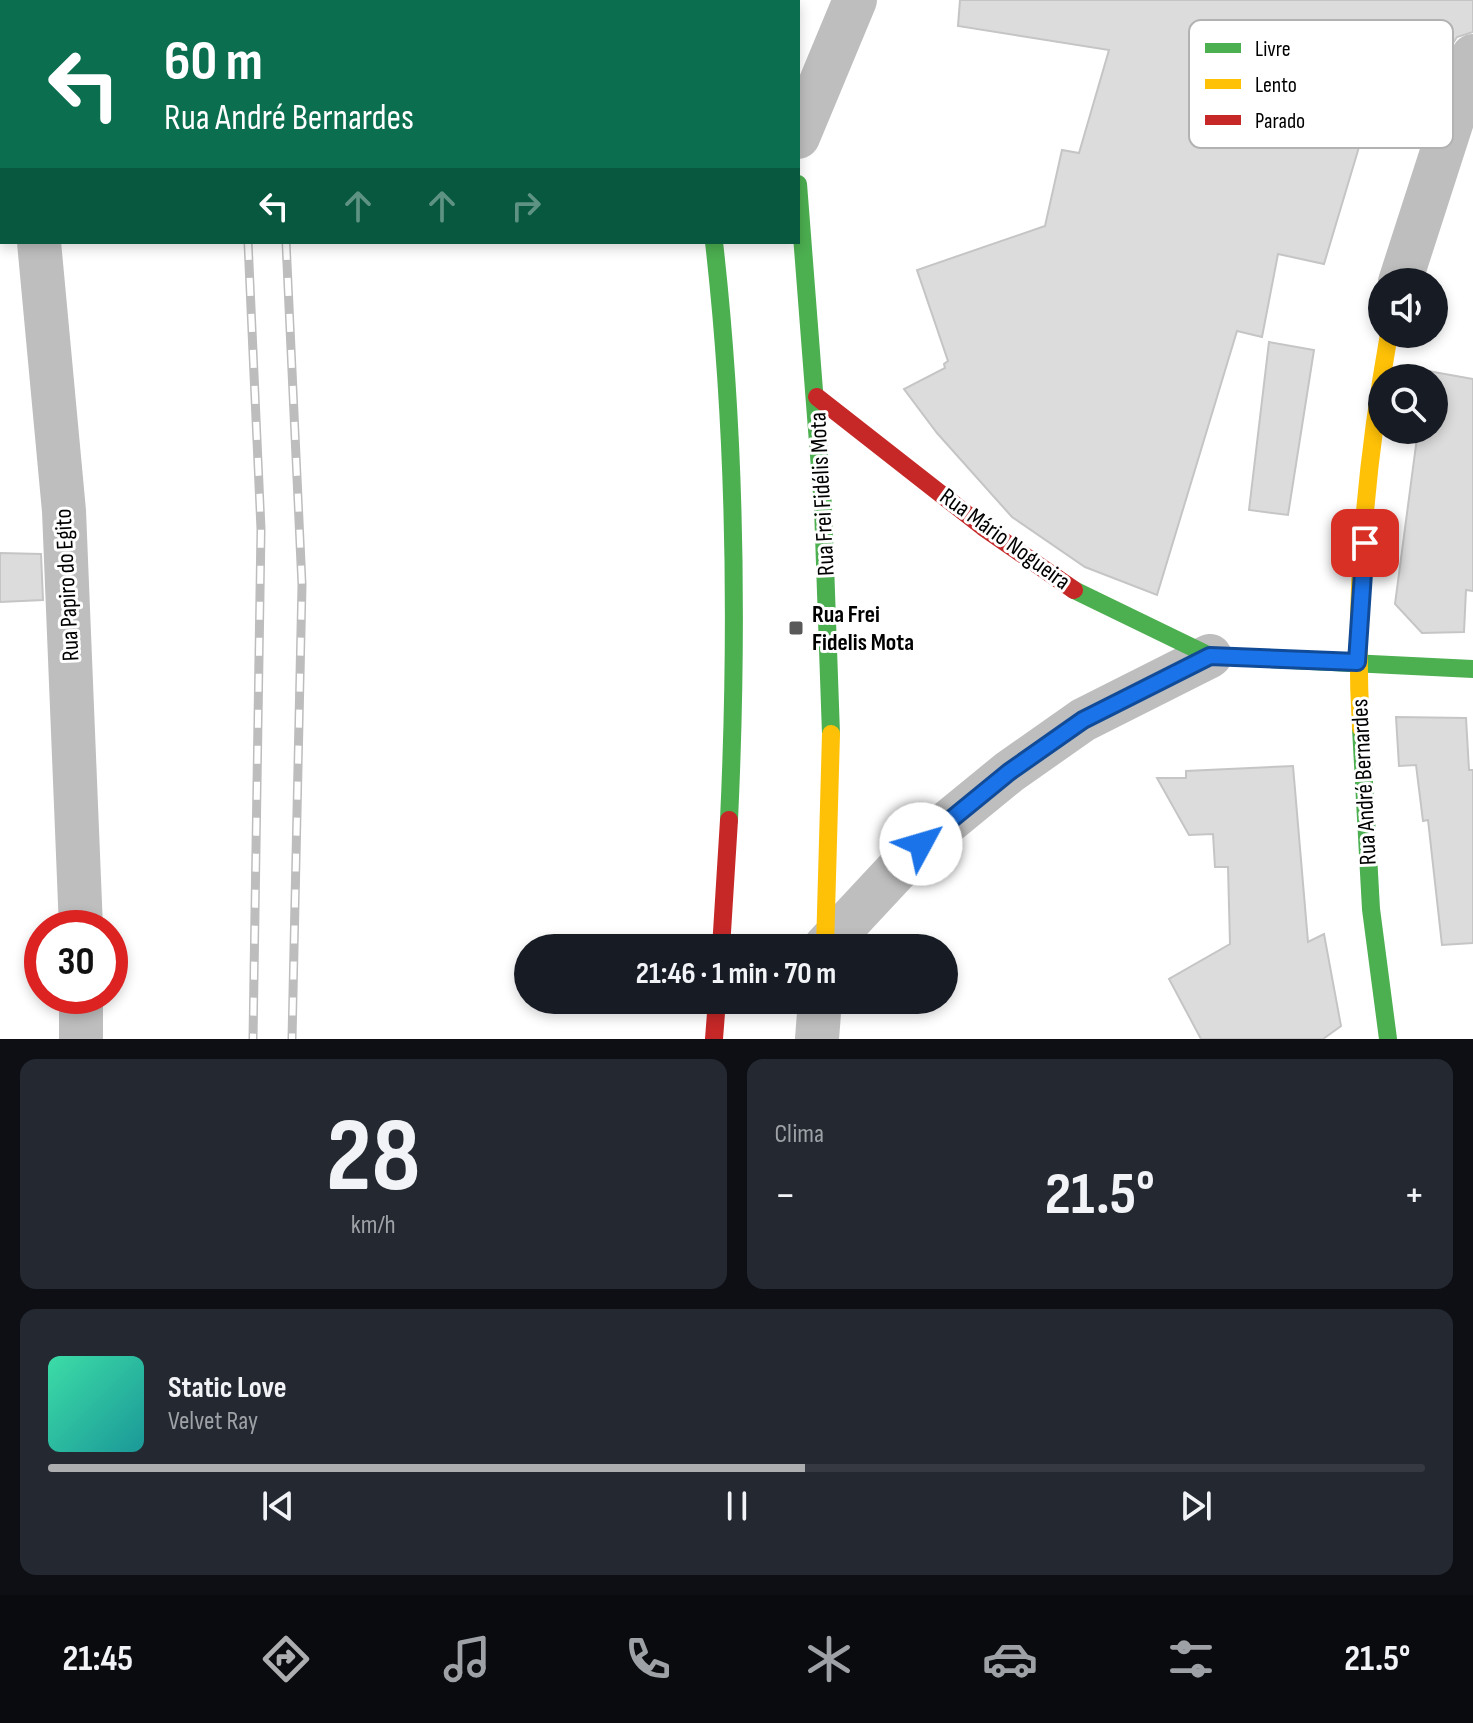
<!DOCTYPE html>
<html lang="pt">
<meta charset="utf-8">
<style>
:root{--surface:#171b24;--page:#242831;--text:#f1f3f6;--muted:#9ea1a6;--line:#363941;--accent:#adaeaf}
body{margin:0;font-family:"Sofia Sans Condensed",sans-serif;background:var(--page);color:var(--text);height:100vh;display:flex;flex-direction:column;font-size:30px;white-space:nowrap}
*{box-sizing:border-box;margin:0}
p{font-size:26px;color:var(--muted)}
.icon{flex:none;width:44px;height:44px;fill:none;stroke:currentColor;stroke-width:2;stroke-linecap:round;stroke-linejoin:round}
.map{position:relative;height:1039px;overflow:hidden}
.details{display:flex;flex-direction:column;gap:20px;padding:20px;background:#0d0f14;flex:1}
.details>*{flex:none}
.banner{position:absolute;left:0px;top:0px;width:800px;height:244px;box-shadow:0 4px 12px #0003;background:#0b6e4f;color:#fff;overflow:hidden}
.buttons{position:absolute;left:1368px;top:268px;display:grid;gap:16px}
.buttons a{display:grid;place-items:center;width:80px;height:80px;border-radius:50%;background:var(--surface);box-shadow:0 4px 12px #0003;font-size:40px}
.speed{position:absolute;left:24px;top:910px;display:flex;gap:16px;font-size:40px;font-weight:700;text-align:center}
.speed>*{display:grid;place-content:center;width:104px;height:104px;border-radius:50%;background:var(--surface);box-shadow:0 4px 12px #0003;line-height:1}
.speed .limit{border:12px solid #d22;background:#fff;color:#111}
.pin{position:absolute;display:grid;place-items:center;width:68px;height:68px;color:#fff;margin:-34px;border-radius:16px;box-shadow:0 4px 12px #0006}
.me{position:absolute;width:88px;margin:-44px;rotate:51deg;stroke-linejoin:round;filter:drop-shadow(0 0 6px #0008)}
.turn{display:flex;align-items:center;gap:28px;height:168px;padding:0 32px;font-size:36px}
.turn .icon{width:104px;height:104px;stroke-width:2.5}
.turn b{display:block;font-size:56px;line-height:68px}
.lanes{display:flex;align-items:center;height:76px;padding:0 32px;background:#0003;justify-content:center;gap:40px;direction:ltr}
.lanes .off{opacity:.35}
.big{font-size:60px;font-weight:700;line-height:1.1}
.details .card{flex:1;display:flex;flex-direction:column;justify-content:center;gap:12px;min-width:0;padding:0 28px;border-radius:16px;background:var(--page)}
.details .dial{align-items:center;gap:0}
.dial b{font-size:104px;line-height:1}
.song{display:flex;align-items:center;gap:24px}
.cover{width:96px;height:96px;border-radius:12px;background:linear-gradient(135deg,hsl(160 70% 55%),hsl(180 70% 35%))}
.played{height:8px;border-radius:4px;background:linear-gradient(90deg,var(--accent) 55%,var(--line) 55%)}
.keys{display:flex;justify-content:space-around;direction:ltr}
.heat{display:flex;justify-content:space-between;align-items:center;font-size:44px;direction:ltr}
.details .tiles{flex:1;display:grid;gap:20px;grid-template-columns:1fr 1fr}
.card:last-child{grid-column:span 2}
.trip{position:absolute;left:514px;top:934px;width:444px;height:80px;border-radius:40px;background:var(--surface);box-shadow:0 4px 12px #0003;font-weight:700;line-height:80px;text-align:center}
.tab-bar{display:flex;height:128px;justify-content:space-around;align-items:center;background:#090b0e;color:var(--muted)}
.tab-bar .icon{width:56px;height:56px}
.tab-bar .active{color:var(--accent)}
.tab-bar b{font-size:36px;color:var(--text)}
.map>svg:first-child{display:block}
</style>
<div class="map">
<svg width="1473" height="1039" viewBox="0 0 1473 1039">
<rect width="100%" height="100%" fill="#fff"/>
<!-- building -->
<g fill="#dcdcdc" stroke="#c5c5c5" stroke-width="2">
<path d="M960,0H1473V32L1457,37L1450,48L1429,112L1374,97L1324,264L1278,254L1262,337L1237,331L1157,595L1085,567L1012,517L937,433L904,389L945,368L944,364L948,361L917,270L1045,226L1062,150L1079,153L1109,50L958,26Z"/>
<path d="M1269,342L1314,350L1288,515L1249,510Z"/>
<path d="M1428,371L1473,379V591L1466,590L1464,632L1422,633L1395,604L1418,430H1434V378H1427Z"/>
<path d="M0,553L41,554L43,600L0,602Z"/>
<path d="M1396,717L1466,718L1469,770H1473V943L1442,945L1428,820L1423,821L1416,765L1399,766Z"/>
<path d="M1293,766L1308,942L1324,934L1341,1026L1323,1039H1201L1169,979L1230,944L1228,867H1215L1213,834L1189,835L1157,778H1186V771Z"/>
</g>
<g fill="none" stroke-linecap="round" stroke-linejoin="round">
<!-- street -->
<g stroke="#bebebe" stroke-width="44">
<path d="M15,0V2"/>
<path d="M767,0L768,2"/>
<path d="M798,137L855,0"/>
<path d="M39,242L64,511L81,928"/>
<path d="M1400,282L1473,56"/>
<path d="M825,947L921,844L1009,772L1083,720L1210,656"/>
<path d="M81,1039V996"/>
<path d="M817,1039L820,1000"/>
</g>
<!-- fast -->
<g stroke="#4caf50" stroke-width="18">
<path d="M679,0L680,2"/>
<path d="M798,184L823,507L831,734"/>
<path d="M714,242C736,435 738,627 729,820"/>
<path d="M1074,590L1210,656L1473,669"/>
<path d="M1361,728L1371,909L1388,1039"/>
</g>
<!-- slow -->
<g stroke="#ffc107" stroke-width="18">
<path d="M1361,728C1353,597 1366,463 1389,334"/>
<path d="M825,948L831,734"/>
</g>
<!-- jam -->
<g stroke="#c62828" stroke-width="18">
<path d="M817,397L983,527L1074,590"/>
<path d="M721,948L729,820"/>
<path d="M714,1039L717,1000"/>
</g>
<!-- rail casing -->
<g stroke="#bdbdbd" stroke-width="9">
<g id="rail">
<path d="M217,0L218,2"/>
<path d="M254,0V2"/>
<path d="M248,242L261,529L253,1039"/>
<path d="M286,242L302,585L292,1039"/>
</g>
</g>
<!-- rail -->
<use href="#rail" stroke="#fff" stroke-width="6" stroke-dasharray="18" stroke-linecap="butt"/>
</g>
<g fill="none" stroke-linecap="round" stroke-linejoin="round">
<!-- route casing -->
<g stroke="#114b97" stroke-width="20">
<path id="route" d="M921,844L1009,772L1083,720L1210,656L1357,662L1365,543"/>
</g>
<!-- route -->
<use href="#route" stroke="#1a73e8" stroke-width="14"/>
</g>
<!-- markers -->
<rect fill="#595959" stroke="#fff" stroke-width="3" x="788" y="620" width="16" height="16" rx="4"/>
<g text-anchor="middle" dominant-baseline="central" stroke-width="6" stroke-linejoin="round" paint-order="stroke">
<!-- street labels -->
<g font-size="24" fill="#000" stroke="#fff">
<text transform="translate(822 494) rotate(-93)">Rua Frei Fidélis Mota</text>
<text transform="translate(1005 539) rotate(36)">Rua Mário Nogueira</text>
<text transform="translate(67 585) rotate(-93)">Rua Papiro do Egito</text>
<text transform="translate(1364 782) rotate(-93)">Rua André Bernardes</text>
</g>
<!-- poi labels -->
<g font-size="24" font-weight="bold" fill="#000" stroke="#fff" text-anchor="start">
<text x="812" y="614">Rua Frei<tspan x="812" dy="28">Fidelis Mota</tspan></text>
</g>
</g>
<!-- legend -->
<rect x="1189" y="20" width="264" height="128" rx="12" fill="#fff" stroke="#b2b2b2" stroke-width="2"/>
<rect x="1205" y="43" width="36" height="10" fill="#4caf50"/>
<rect x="1205" y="79" width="36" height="10" fill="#ffc107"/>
<rect x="1205" y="115" width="36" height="10" fill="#c62828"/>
<g font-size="22" fill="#000">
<text x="1255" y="56">Livre</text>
<text x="1255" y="92">Lento</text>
<text x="1255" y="128">Parado</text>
</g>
</svg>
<div class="buttons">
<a><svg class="icon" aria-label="sound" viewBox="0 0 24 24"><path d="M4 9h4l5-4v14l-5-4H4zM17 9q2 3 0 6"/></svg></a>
<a><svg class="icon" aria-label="search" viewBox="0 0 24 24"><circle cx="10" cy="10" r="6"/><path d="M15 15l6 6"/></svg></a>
</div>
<div class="speed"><div class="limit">30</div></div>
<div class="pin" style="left:1365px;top:543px;background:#d93025"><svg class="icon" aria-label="arrive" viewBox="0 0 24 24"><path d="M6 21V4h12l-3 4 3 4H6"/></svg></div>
<svg class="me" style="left:921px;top:844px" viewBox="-20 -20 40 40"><circle r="19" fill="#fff"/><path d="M0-13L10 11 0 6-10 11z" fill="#1a73e8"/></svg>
<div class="trip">21:46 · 1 min · 70 m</div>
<div class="banner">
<div class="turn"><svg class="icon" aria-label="left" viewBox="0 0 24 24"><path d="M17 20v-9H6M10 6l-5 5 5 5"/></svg><div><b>60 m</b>Rua André Bernardes</div></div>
<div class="lanes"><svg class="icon" aria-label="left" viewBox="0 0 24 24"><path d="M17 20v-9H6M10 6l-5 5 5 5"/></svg><svg class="icon off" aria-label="ahead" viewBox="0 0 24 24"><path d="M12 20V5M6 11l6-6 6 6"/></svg><svg class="icon off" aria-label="ahead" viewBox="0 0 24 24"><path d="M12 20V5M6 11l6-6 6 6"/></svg><svg class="icon off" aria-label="right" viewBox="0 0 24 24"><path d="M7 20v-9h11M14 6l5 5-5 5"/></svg></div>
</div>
</div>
<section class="details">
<div class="tiles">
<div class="card dial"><b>28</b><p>km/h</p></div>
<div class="card"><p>Clima</p>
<div class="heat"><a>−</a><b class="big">21.5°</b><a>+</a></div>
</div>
<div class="card">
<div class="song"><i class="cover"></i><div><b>Static Love</b><p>Velvet Ray</p></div></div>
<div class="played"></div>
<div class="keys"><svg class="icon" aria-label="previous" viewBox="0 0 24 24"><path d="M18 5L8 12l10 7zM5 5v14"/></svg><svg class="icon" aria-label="pause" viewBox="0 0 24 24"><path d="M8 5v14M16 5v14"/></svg><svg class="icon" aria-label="next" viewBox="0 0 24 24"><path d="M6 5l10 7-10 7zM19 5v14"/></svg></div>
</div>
</div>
</section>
<nav class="tab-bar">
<b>21:45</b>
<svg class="icon active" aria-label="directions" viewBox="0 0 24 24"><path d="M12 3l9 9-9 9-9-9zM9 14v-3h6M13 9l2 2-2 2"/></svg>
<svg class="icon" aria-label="music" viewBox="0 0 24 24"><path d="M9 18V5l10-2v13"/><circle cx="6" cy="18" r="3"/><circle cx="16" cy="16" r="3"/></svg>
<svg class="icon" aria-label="phone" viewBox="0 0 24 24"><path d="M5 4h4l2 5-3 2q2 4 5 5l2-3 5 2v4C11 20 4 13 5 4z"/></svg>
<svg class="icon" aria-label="climate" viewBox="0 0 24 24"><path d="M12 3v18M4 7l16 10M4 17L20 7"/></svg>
<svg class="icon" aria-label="car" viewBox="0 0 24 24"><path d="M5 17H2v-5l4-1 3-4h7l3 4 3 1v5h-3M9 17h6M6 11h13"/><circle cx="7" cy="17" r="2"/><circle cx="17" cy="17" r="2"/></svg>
<svg class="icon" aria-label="filters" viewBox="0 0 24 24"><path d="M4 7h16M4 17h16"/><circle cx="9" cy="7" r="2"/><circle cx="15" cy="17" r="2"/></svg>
<b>21.5°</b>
</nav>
